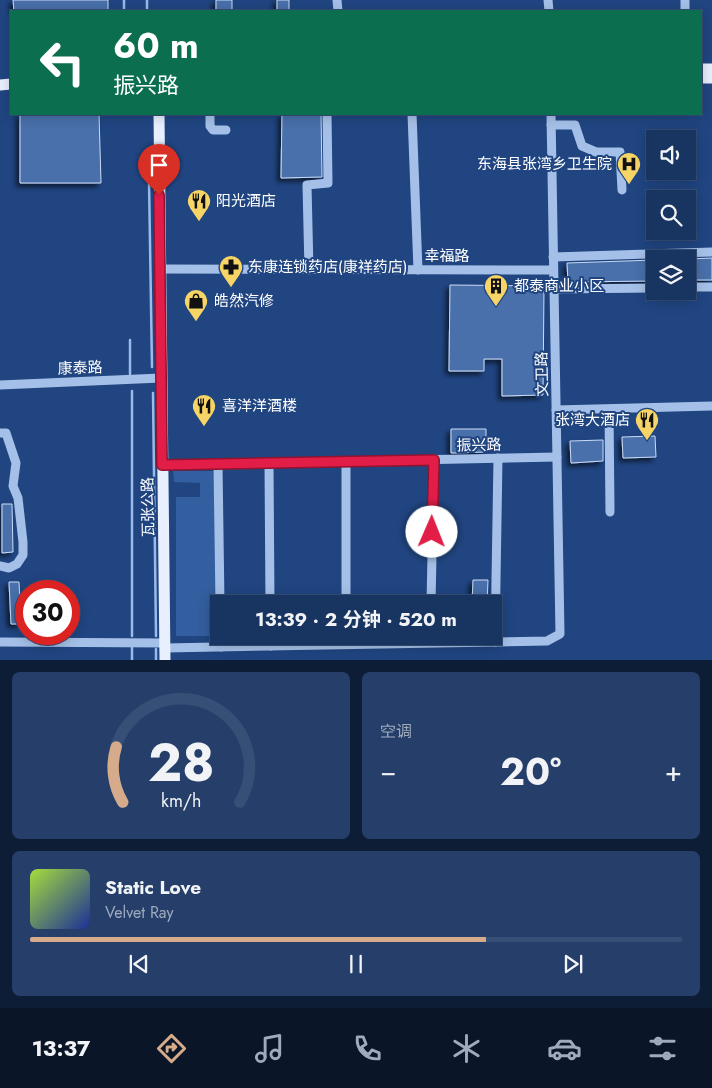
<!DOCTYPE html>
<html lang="zh">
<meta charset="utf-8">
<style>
:root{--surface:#183461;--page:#253f6a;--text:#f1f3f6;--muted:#9faabd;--line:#364f76;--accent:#d6ab8b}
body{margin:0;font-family:Jost,"Noto Sans SC",sans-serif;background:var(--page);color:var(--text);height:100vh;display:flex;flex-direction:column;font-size:19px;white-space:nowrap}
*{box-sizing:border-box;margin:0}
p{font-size:16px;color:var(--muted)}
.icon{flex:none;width:28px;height:28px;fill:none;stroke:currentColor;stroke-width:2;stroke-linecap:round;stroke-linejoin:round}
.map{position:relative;height:660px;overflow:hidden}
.sheet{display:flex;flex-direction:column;gap:12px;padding:12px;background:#0d1d35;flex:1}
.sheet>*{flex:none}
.top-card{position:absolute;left:10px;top:10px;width:692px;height:105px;border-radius:0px;box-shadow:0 2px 12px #0003,0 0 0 1px var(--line);background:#0b6e4f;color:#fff;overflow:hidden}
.fabs{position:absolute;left:646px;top:130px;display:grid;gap:10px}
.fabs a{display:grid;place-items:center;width:50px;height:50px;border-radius:0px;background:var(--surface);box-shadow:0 2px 12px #0003,0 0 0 1px var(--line);font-size:25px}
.speed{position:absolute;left:15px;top:580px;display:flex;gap:10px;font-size:25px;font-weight:700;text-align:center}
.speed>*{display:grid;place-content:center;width:65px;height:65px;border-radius:50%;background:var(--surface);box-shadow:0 2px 12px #0003,0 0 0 1px var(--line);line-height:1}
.speed .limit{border:8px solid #d22;background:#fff;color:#111}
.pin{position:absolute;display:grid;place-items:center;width:42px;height:42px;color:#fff;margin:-51px -21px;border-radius:50% 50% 50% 0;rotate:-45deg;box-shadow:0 0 5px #0007}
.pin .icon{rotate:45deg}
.me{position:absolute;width:55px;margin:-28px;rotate:1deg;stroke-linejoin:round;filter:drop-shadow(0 0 4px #0008)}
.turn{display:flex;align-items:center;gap:18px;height:105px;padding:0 20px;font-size:22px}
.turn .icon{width:65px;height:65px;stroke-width:2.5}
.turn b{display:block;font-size:35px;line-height:42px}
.big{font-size:38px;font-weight:700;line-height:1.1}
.sheet .widget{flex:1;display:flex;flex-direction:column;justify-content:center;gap:8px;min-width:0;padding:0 18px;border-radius:8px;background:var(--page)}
.sheet .dial{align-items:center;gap:0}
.dial svg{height:130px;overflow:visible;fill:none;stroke:var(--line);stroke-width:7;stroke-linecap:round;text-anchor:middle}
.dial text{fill:var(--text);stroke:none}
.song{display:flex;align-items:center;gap:15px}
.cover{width:60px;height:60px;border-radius:8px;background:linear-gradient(135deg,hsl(80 70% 55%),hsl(230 70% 35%))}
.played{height:5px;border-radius:2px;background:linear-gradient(90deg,var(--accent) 70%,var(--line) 70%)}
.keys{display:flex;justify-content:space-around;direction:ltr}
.heat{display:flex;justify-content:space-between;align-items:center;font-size:28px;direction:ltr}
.sheet .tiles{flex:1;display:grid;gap:12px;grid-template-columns:1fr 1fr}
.widget:last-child{grid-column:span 2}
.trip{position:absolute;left:210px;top:595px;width:292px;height:50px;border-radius:0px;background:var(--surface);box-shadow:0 2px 12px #0003,0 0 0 1px var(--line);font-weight:700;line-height:50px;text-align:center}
.dock{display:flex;height:80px;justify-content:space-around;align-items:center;background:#0a1527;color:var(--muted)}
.dock .icon{width:35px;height:35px}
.dock .active{color:var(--accent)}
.dock b{font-size:22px;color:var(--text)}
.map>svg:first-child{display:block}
</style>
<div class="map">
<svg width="712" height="661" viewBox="0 0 712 661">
<defs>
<filter id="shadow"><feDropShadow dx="-3.5" dy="3.5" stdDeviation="2.5" flood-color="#0009"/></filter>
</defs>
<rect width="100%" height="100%" fill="#204581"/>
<!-- green -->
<path fill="#335e9f" d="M173,471H216V636H176V497H200V483L174,482Z"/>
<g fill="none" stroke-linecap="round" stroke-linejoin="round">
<!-- stream -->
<g stroke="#99baea" stroke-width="2.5">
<path d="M124,0V11"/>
<path d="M147,0V11"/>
<path d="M149,180L152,367"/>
<path d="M130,340V374"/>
<path d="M132,391V636"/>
<path d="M153,393L156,636"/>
<path d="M132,646V661"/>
<path d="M156,649V661"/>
</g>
</g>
<!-- building -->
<g fill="#486faa" stroke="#c9dbf6" filter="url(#shadow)">
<path d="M13,0H108V11H14Z"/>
<rect x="216" y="0" width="16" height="11"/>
<rect x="277" y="0" width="12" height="11"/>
<path d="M20,114H99L101,183H20Z"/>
<path d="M282,114H321L322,177L281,178Z"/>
<path d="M712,258V280H688V259Z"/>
<path d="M655,260V281L568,282L567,263Z"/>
<path d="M450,285L544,286L543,395L502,396V359H484V371H449Z"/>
<path d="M451,429H486V452L451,453Z"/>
<path d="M655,436L656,457L623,458L622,437Z"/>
<path d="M603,440V461L571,463L570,441Z"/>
<path d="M2,504H12L13,552L2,553Z"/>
<path d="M473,580H488L487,604H472Z"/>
<path d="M9,582H19L21,624H11Z"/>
</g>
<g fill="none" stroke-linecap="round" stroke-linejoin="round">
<!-- minor -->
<g stroke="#a5c0e8" stroke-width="9">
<path d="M337,0L338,11"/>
<path d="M548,0L549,11"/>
<path d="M685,0V11"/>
<path d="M210,114V126L213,130H226"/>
<path d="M412,114L418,270"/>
<path d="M551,125H575L582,146L596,152H620L622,190"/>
<path d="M553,257L712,252"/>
<path d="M160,269L553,270"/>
<path d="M309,270L307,185L328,183L327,114"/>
<path d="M688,287H712"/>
<path d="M554,289L655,288"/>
<path d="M0,385L161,378"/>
<path d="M556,410L712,406"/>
<path d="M609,410L610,512"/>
<path d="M0,433H6L16,463L13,486L18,498L23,542V555L17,564L9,568L0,566"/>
<path d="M346,461V604"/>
<path d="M269,463L270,604"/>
<path d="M218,464L220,604"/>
<path d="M163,465L557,457"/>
<path d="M431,604L434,459"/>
<path d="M221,636V647"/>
<path d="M270,636L271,646"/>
<path d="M0,642L165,643"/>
<path d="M495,642L498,458"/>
<path d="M165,648L547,641L560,634L551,114"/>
</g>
<!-- major -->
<g stroke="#e8effe" stroke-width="11">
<path d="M701,69H712"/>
<path d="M701,78H712"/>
<path d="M0,85L11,84"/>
<path d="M159,114L165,661"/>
</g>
</g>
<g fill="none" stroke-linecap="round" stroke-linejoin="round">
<!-- route casing -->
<g stroke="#92132f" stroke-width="12">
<path id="route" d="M159,195L162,465L434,460L432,532"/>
</g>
<!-- route -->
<use href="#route" stroke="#e11d48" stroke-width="9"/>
</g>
<!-- icons -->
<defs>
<g id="hospital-pin" transform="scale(1.25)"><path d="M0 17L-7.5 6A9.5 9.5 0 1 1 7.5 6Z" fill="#f6d465" stroke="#204581"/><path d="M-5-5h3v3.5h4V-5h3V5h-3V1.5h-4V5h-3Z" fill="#111"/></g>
<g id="restaurant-pin" transform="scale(1.25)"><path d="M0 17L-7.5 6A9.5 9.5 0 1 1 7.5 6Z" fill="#f6d465" stroke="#204581"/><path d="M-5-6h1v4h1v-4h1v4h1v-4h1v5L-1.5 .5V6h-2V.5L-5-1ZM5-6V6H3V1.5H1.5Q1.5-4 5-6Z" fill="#111"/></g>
<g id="pharmacy-pin" transform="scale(1.25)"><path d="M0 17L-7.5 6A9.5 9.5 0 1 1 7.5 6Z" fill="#f6d465" stroke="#204581"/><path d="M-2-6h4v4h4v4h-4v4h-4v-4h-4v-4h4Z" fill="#111"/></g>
<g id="building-pin" transform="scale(1.25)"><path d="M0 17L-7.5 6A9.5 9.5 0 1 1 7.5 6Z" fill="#f6d465" stroke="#204581"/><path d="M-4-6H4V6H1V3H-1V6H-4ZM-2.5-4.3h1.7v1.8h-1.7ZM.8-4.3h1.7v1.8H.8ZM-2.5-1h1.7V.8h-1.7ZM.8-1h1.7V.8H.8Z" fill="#111"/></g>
<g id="shop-pin" transform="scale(1.25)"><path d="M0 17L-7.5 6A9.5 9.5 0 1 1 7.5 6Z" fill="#f6d465" stroke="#204581"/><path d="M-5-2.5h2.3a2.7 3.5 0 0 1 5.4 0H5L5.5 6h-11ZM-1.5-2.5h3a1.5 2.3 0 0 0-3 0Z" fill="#111"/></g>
</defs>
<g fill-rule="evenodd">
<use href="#hospital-pin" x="629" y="164"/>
<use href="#restaurant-pin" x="199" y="201"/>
<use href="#pharmacy-pin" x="231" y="267"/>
<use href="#building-pin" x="496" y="286"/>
<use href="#shop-pin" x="196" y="301"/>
<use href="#restaurant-pin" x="204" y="406"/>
<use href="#restaurant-pin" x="647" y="420"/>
</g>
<g text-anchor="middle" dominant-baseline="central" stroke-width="4" stroke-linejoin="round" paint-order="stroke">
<!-- poi labels -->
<g font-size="15" fill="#fff" stroke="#204581" text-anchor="start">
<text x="612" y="164" text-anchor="end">东海县张湾乡卫生院</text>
<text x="216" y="201">阳光酒店</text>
<text x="248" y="267">东康连锁药店(康祥药店)</text>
<text x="514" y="286">都泰商业小区</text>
<text x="214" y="301">皓然汽修</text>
<text x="222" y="406">喜洋洋酒楼</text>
<text x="630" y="420" text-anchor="end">张湾大酒店</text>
</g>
<!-- street labels -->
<g font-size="15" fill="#fff" stroke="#204581">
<text x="447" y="256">幸福路</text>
<text transform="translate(80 368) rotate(-2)">康泰路</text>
<text transform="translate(542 374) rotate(-91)">文卫路</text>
<text transform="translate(479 445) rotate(-1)">振兴路</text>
<text transform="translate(148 507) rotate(-91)">瓦张公路</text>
</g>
</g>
</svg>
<div class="fabs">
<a><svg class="icon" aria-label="sound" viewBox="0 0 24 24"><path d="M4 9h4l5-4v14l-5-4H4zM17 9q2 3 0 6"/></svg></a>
<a><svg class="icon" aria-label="search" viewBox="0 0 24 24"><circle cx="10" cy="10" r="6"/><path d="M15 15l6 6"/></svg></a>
<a><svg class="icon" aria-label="layers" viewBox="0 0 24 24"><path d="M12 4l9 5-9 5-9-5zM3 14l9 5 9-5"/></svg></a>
</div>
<div class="speed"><div class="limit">30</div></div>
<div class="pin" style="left:159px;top:195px;background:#d93025"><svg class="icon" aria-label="arrive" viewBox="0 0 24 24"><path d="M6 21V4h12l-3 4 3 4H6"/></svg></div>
<svg class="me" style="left:432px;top:532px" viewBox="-20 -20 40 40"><circle r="19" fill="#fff"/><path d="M0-13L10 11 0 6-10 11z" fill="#e11d48"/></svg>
<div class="trip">13:39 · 2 分钟 · 520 m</div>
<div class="top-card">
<div class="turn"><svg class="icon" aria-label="left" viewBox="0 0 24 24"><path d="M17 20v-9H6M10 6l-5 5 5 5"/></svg><div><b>60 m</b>振兴路</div></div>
</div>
</div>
<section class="sheet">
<div class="tiles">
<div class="widget dial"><svg viewBox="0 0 100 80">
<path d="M14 69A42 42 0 1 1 86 69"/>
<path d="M14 69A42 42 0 0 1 10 35" stroke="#d6ab8b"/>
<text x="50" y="56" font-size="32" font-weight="700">28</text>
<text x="50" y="72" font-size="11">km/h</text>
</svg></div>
<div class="widget"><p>空调</p>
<div class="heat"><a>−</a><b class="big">20°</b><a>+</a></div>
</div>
<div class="widget">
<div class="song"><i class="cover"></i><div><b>Static Love</b><p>Velvet Ray</p></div></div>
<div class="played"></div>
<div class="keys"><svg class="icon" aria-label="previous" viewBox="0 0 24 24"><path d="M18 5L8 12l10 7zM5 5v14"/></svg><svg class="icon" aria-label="pause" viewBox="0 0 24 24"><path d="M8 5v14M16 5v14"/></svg><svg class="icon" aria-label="next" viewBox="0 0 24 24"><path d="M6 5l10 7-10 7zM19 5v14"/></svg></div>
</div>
</div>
</section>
<nav class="dock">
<b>13:37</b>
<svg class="icon active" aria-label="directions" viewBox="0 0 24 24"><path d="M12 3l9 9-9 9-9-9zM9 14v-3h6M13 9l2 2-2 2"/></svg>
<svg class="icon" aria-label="music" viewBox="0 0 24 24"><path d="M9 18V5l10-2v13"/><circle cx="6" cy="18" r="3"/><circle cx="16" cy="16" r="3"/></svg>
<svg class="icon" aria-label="phone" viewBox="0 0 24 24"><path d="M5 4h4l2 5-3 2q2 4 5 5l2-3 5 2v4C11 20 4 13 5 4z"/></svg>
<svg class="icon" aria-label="climate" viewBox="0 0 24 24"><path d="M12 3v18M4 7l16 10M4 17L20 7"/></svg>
<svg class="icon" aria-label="car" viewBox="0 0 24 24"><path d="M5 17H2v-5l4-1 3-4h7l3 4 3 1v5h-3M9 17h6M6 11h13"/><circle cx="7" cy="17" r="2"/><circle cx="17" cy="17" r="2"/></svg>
<svg class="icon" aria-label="filters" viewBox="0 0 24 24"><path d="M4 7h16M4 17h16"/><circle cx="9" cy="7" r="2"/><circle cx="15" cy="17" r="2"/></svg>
</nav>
